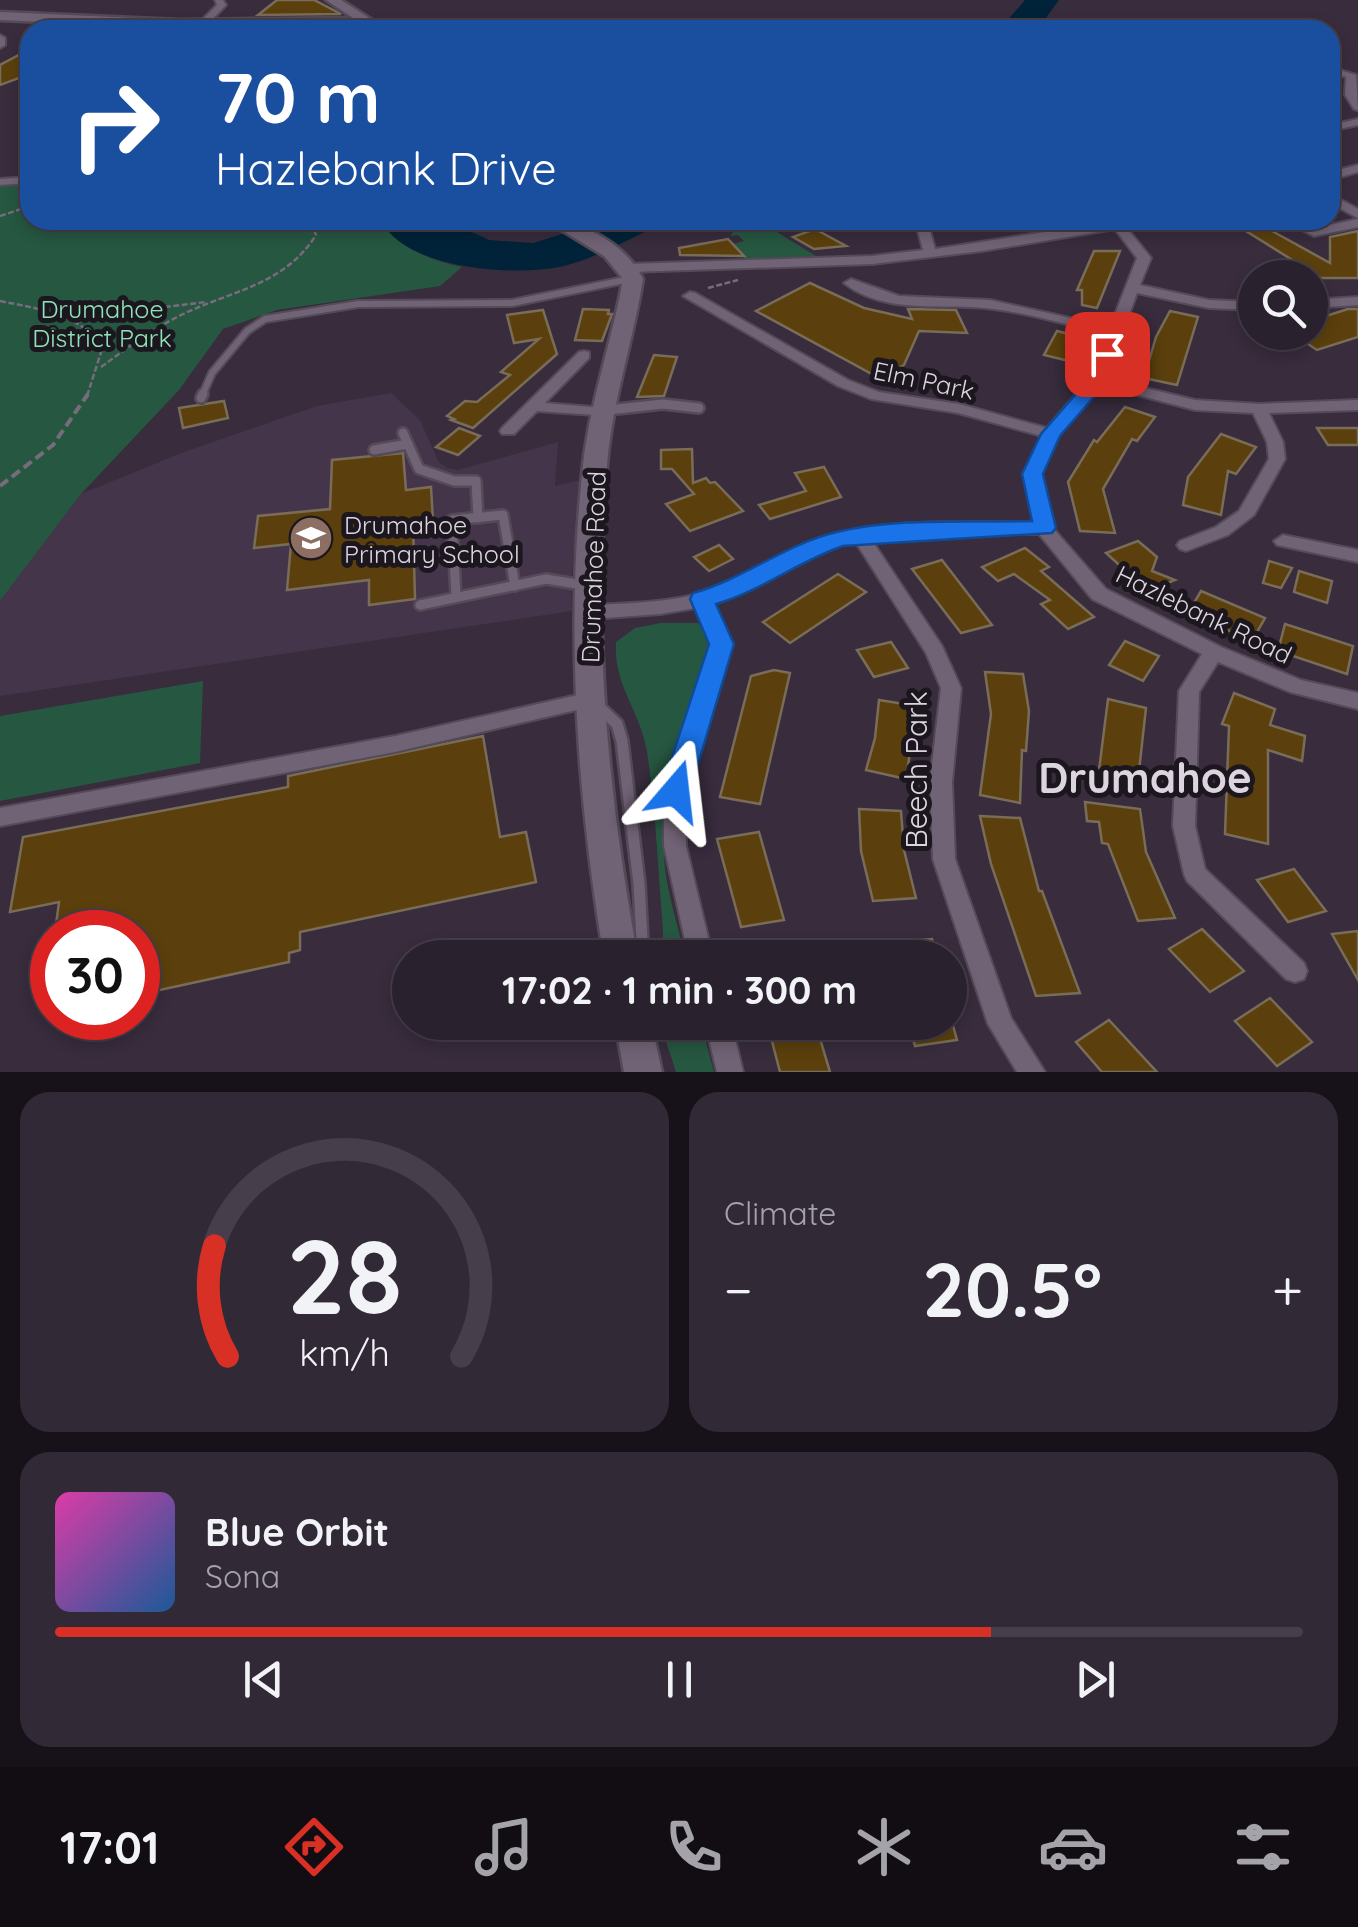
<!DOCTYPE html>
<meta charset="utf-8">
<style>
:root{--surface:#2a212e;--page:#322936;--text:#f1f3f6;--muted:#a5a3aa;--line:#463e4a;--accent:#d93025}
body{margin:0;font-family:Quicksand,sans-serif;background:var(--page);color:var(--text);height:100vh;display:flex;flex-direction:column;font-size:38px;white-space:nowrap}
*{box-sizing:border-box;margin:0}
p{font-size:32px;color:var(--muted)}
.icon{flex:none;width:55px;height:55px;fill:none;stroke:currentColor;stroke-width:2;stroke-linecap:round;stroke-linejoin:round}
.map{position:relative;height:1072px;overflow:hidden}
.sheet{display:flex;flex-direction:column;gap:20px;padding:20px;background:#171219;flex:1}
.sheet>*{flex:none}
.hud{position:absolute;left:20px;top:20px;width:1320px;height:210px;border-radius:30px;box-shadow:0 5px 15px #0003,0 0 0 2px var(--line);background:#1a4fa0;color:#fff;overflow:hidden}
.controls{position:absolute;left:1238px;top:260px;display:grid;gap:20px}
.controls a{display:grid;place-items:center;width:90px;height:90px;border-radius:50%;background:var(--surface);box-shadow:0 5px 15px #0003,0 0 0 2px var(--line);font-size:50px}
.speed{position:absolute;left:30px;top:910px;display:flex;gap:20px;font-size:50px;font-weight:700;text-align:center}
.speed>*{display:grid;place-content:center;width:130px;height:130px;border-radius:50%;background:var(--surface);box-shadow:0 5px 15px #0003,0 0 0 2px var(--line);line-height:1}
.speed .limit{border:15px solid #d22;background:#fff;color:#111}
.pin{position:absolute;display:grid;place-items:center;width:85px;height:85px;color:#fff;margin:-42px;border-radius:20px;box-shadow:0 5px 15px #0006}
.me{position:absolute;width:110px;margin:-55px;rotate:17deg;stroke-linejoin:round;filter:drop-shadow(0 0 8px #0008)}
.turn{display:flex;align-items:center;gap:35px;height:210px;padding:0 30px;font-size:45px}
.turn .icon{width:130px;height:130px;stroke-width:2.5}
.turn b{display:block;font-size:70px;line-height:85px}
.big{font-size:75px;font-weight:800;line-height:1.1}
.sheet .widget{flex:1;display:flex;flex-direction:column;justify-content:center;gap:15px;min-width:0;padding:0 35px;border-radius:30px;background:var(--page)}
.sheet .dial{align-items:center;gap:0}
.dial svg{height:260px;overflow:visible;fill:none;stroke:var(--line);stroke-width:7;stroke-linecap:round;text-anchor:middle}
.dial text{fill:var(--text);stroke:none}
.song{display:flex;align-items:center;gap:30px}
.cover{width:120px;height:120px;border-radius:15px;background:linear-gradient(135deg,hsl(320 70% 55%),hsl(210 70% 35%))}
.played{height:10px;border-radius:5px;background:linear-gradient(90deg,var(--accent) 75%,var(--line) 75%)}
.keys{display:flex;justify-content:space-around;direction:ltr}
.heat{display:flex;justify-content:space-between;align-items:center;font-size:55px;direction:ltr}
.sheet .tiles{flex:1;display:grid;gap:20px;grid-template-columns:1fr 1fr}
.widget:last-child{grid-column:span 2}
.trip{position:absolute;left:392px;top:940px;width:575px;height:100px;border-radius:50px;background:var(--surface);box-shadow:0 5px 15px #0003,0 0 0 2px var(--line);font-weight:800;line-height:100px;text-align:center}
.dock{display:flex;height:160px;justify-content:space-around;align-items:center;background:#110d12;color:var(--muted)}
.dock .icon{width:70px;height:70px}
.dock .on{color:var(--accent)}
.dock b{font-size:45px;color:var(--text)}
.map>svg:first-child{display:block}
</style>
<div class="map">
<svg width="1358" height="1072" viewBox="0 0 1358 1072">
<rect width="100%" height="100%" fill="#382c3d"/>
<!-- built -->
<path fill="#45354b" d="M391,393L420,420L438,461L447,468L458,470L558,442L555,486L581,480L571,583L572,611L0,696V601L81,494L184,452L317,406Z"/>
<!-- green -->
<g fill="#265741">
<path d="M30,184V220H381C394,247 433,261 462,267L440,286L277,310L223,329L179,390L81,494L0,601V186Z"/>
<path d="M747,220H757L816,256L746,260L733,244L744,241L738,235L731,236L735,227Z"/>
<path d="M661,623H698L708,636L709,646C687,714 662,778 664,851C664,885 678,923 685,957H662L663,930C658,871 656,811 647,752C640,710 613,685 616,642L635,628Z"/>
<path d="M203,681L200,763L0,801V716Z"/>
<path d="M660,1023H701L714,1072H676Z"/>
</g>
<!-- water -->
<g fill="#002339">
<path d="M1025,0H1059L1037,30H999Z"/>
<path d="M381,220H446L489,240L533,243L608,220H670C636,235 600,257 564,266C515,277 405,270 381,220Z"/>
</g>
<!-- building -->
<g fill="#5b400d" stroke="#796c58" stroke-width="2.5">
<path d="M277,0H314L341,14L258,15Z"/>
<path d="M30,49V74L0,85V65Z"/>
<path d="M1252,220L1330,263V237L1358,231V278H1321L1246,231Z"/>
<path d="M815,229L846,246L814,249L793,237Z"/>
<path d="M728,239L744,256L680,255L679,248Z"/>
<path d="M1094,251H1120L1097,308L1082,305V290H1077Z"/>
<path d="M810,283L864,308L912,319L908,309L956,310L967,333L919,331L904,365L881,379L756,311Z"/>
<path d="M583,309L609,310L608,314H612L602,341L575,340Z"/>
<path d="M1348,309H1358V337L1317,350L1290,332H1310V321Z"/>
<path d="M543,310L557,354L473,428L451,420L454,419L447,416L465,401L477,402L510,375L501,372L539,339L514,343L507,315Z"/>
<path d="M1170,311L1198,317L1177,385L1144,378L1156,337Z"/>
<path d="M1057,331L1081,337L1069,361L1044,355Z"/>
<path d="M654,355L677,357L664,396L637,397Z"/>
<path d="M224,401L228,418L183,428L179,408Z"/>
<path d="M1125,407L1155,417L1137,441L1132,439L1103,489L1115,533L1080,531L1068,482L1094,440L1097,442Z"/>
<path d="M459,428L480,436L458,455L436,447Z"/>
<path d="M1317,428H1358V445H1328Z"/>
<path d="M1221,434L1256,447L1236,474L1228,471L1221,515L1183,505L1188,477Z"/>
<path d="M692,449L693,483L706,478L710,483L715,482L743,511L690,531L666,504L694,494L672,469H661V450Z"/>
<path d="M403,453L406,490L431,487L433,521L413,523L415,599L369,605V580L287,590L291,544L254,548L258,516L330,509L332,460Z"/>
<path d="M824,467L841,497L770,519L759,505L806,491L795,473Z"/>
<path d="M1138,541L1157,557L1152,571L1175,580L1148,591L1106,553Z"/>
<path d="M719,545L733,559L709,571L694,557Z"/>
<path d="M1025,548L1049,567L1041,571L1094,617L1068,629L1041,604L1050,600L1014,574L998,581L982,567Z"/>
<path d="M942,560L992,625L961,633L912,569Z"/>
<path d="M1269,561L1292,568L1281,588L1263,583Z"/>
<path d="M1299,571L1332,581L1327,603L1294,592Z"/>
<path d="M838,574L866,592L790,643L763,622Z"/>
<path d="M1201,591L1265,618L1252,641L1188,613Z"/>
<path d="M1285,624L1353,646L1347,674L1278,651Z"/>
<path d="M1125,641L1159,656L1143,681L1109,665Z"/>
<path d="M891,642L908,668L874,677L857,650Z"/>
<path d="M774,670L790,673L760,804L720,797L751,676Z"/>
<path d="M985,672L1023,674L1029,711L1026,751L1022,750L1020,803L980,795L991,714Z"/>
<path d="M1234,693L1275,709L1270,725L1305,736L1302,761L1268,750V844L1225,834L1229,726L1222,724Z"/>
<path d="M1108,699L1146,708L1138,780L1099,770Z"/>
<path d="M879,700L917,706L906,779L866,770L875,738Z"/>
<path d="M483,736L500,837L526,832L536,882L300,932V950L289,953V962L146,993V985L138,987V932H55L59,902L10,912L23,837L288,787V776Z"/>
<path d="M1085,802L1140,809L1146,852L1175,918L1138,921L1108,844L1102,843L1099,822L1087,821Z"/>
<path d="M859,809L901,811L904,850L916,898L873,901L861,851Z"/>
<path d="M980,816L1020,818L1039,891H1042L1080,993L1036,996L991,864Z"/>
<path d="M759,832L784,920L741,927L717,839Z"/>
<path d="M1294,869L1326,911L1288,922L1257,880Z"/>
<path d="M1202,929L1244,971L1210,992L1169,949Z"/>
<path d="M1358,931V980L1332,934Z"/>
<path d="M932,939L936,958H896L892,942Z"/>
<path d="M1270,998L1312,1042L1277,1066L1235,1021Z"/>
<path d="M1109,1020L1157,1072H1102L1076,1042Z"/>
<path d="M767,1022H815L830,1072H780Z"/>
<path d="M908,1022H952L957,1040L915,1046Z"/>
</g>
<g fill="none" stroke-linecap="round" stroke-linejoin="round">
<!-- lane-far2 casing -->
<g stroke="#544a58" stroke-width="10">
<g id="lane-far2">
<path d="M0,182L30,180"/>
<path d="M202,396L212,373L247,331L265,319L358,304L512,303L630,279"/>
</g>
</g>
<!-- lane-far1 casing -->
<g stroke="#544a58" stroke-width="14">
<g id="lane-far1">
<path d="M201,398L203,394"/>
<path d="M608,410L663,404L699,408"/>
<path d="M403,433L419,469L454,481H476L478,518"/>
<path d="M374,450L408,444"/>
<path d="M456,596L452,520L503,515L515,586"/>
<path d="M420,605L546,579L583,585"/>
</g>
</g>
<!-- lane casing -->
<g stroke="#544a58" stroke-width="16">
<path id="lane" d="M597,705L617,724L622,741L639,884L643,958"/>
</g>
<!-- street casing -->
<g stroke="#544a58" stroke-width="4">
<g id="street">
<path d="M215,0H223L226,5L207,25H201V21L217,5Z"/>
<path d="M0,35L5,38V45L0,48Z"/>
<path d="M1330,67L1356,75L1358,110L1354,109L1345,95L1346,77L1330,73Z"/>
<path d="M1358,119V125L1330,131V125Z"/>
<path d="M1358,165V172L1330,180V172Z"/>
<path d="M1330,194L1358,209V218L1330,203Z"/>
<path d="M1358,219V227L1314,236L1283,220H1299L1315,228Z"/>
<path d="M915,220H927L935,249L1123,220H1152L1126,227L1151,258L1140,285L1209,300L1255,302V310L1209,308L1137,293L1123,331L1124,333L1104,378L1195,400L1259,404L1358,400V410L1269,413L1283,442L1285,459L1254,515L1228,535L1186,551L1180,549L1177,545L1180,541L1216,527L1239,511L1269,459L1267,442L1253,413L1195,410L1099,385L1058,435L1040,475L1052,527L1106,589L1221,647L1301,680L1358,693V709L1290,692L1218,662L1199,692L1195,826L1205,869L1304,963L1307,971L1304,979L1295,982L1286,979L1187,881L1184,874L1173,826L1179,691L1202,654L1092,599L1039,534H940L871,539L942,646L961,688L952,782L955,859L1011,1018L1045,1072H1017L988,1024L933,859L930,782L941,688L926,653L855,541C803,552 763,588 713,603L731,644L686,791V846L713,958H689L664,846V791L711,644L696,608L660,614L591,619L584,617L582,612L584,607L591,605C639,603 689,602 733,582C768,567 799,543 836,534C900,518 969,523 1034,522L1024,475L1042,436L958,413L871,399L838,386L683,296L690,292L695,293L848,380L879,392L959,404L1047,428L1089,379L1107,335C1069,325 1032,314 994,309C945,302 885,316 844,283L851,279L899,296L990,300L1110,327L1137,258L1115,229L982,251L872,264L630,272L623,268L630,264L872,256L923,250Z"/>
<path d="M1358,297V305L1310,308V300Z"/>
<path d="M584,351L589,352V358L545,403L604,408L609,410L612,413L609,416L537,411L514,434H502L500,431L502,428L579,352Z"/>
<path d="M1283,535L1358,550V562L1277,545L1274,541Z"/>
<path d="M591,692L598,695L601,700L598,705L395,752L0,826V808L395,736Z"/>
<path d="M705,1022H731L743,1072H717Z"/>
</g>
</g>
<!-- secondary casing -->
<g stroke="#544a58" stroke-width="5">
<g id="secondary">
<path d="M326,0H341L377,23L370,27L180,28L0,20V12L180,20L353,18Z"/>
<path d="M545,220C582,220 626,244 643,279C633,342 612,402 607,466C592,630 608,796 638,958H604C577,795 565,629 583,465C590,402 612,341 623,279L604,256Z"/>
<path d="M615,1022H651L662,1072H624Z"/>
</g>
</g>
<!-- path-far2 -->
<g stroke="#776c7b" stroke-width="2.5" stroke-dasharray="6 2.5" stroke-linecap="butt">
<path d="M0,216L30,206"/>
<path d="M708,288L738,280"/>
<path d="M0,301C39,309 77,313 103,346L87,396"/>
<path d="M72,318L206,302"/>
<path d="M101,367C126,349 151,330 179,316C229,291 284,286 316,235L310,220"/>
</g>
<!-- path-far1 -->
<path stroke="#776c7b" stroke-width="4" stroke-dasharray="10 5" stroke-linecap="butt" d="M0,486L53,445L88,394"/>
<!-- path -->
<path stroke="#776c7b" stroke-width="5" stroke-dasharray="12 6" stroke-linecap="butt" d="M656,945L676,940"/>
<!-- lane-far2 -->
<use href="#lane-far2" stroke="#716376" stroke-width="6"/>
<!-- lane-far1 -->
<use href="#lane-far1" stroke="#716376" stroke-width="9"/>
<!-- lane -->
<use href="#lane" stroke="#716376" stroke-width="11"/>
<!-- street -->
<use href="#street" fill="#716376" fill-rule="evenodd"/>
<!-- secondary -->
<use href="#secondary" fill="#716376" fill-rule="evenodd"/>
</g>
<!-- route -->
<path fill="#1a73e8" stroke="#114b97" stroke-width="2.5" d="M1107,349L1117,354L1100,390L1060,436L1043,474L1056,528L1052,533L843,546C799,561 761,591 716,604L734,644L690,791L685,799L676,802L666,799L661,791L709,644L690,599L693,593C744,579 785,544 837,532C898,517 968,523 1032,521L1022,474L1041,434L1081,388L1101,350Z"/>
<!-- icons -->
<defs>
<g id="school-disc" transform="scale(2.25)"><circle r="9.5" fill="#8d6e63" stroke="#1c171e"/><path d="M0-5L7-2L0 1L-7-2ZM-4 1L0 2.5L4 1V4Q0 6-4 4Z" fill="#fff"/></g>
</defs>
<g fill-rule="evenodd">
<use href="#school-disc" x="311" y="538"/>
</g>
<g text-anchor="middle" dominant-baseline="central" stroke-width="10" stroke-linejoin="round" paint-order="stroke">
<!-- park labels -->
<g font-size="25" fill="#8de4b9" stroke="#1c171e">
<text x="102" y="308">Drumahoe<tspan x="102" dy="29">District Park</tspan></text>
</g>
<!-- street labels -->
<g font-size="25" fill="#dcd4df" stroke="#1c171e">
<text transform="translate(924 380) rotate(12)">Elm Park</text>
<text transform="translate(593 567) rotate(-88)">Drumahoe Road</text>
<text transform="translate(1204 614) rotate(26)">Hazlebank Road</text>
</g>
<!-- poi labels -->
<g font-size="25" fill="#dcd4df" stroke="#1c171e" text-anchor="start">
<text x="344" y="524">Drumahoe<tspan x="344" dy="29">Primary School</tspan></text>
</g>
<!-- near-street labels -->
<g font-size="30" fill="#dcd4df" stroke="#1c171e">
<text transform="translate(916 770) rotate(-90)">Beech Park</text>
</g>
<!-- near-district labels -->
<g font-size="42" font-weight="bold" fill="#dcd4df" stroke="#1c171e">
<text x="1145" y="777">Drumahoe</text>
</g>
</g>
</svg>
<div class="controls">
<a><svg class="icon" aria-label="search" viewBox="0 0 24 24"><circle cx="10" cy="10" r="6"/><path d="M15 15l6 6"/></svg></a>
</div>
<div class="speed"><div class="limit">30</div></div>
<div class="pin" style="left:1107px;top:354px;background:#d93025"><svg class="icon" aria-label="arrive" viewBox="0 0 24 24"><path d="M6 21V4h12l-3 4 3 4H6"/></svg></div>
<svg class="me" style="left:676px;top:791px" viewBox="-20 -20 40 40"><path d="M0-17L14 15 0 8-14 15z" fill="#1a73e8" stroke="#fff" stroke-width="4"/></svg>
<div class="trip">17:02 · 1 min · 300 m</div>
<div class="hud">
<div class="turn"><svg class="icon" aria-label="right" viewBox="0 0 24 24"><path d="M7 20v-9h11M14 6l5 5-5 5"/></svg><div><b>70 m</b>Hazlebank Drive</div></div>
</div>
</div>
<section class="sheet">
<div class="tiles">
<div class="widget dial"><svg viewBox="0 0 100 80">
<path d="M14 69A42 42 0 1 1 86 69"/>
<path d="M14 69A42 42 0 0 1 10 35" stroke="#d93025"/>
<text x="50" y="56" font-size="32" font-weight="700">28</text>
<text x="50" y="72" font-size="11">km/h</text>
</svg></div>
<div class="widget"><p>Climate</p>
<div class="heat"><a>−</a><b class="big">20.5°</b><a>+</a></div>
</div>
<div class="widget">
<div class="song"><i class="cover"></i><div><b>Blue Orbit</b><p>Sona</p></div></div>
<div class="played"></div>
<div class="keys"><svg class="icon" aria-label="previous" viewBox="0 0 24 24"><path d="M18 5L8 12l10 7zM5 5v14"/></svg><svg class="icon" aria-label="pause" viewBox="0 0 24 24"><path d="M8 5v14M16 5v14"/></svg><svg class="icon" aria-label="next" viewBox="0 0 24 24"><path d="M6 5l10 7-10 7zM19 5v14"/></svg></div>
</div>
</div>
</section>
<nav class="dock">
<b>17:01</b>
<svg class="icon on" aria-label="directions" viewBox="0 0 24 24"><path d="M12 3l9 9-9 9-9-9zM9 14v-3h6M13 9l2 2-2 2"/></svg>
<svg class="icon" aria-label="music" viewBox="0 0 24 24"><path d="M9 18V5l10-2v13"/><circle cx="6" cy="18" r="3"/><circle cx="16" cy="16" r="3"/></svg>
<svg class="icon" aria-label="phone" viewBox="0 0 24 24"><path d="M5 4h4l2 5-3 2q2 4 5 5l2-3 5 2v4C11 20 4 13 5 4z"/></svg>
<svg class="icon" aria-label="climate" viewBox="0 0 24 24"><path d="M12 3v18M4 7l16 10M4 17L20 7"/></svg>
<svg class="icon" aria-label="car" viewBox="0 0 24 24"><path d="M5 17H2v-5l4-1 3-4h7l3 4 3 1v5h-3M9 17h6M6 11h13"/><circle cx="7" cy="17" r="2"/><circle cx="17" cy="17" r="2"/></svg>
<svg class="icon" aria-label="filters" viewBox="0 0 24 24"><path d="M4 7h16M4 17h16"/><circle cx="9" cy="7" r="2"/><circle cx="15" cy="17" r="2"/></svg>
</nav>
